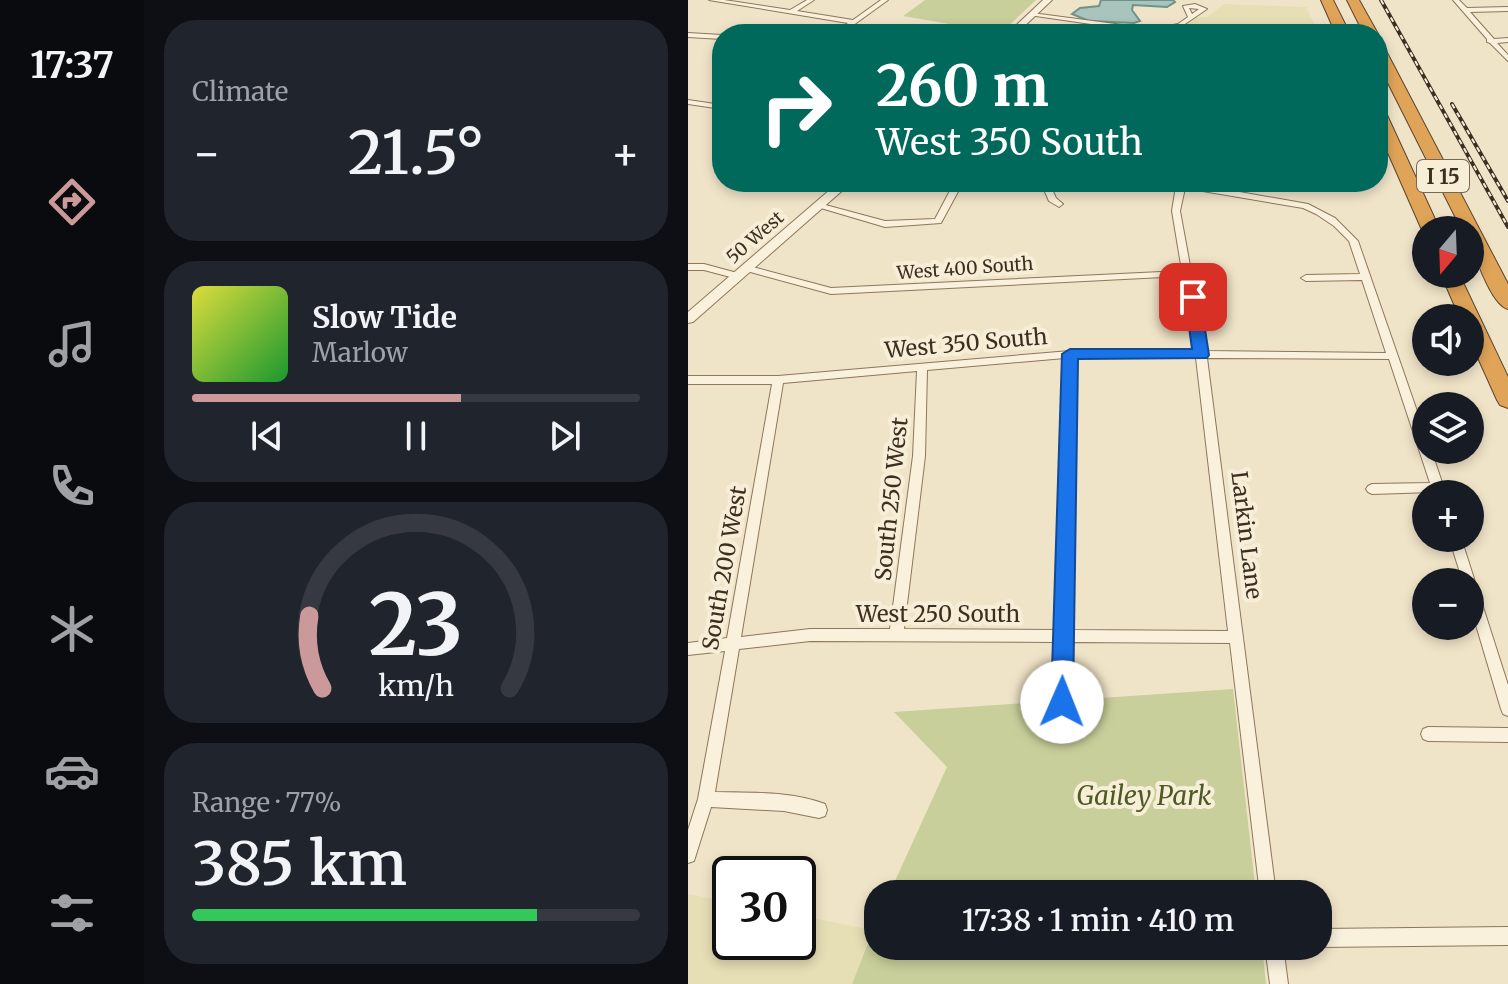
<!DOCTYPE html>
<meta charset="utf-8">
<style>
:root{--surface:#171b24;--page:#20242c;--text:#f1f3f6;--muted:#9ea1a6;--line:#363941;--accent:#cc999b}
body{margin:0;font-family:Merriweather,serif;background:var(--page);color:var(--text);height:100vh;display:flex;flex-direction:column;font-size:30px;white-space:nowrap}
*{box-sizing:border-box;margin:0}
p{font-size:26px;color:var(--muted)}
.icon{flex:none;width:44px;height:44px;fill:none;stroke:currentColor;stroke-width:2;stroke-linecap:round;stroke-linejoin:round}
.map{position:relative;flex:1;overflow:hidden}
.drawer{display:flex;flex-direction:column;gap:20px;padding:20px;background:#0d0f14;width:544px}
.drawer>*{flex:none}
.banner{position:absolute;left:24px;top:24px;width:676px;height:168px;border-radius:32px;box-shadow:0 4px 12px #0003;background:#00695c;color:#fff;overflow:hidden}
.needle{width:52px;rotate:199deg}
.controls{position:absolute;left:724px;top:216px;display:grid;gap:16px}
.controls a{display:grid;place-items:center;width:72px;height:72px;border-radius:50%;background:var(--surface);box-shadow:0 4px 12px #0003;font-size:40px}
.speed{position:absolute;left:24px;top:856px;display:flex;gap:16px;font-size:40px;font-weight:700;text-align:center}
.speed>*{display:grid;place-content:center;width:104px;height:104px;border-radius:50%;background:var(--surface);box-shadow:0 4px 12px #0003;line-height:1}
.speed .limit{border:4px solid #111;border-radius:12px;background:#fff;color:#111}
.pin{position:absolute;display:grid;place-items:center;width:68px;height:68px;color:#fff;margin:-34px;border-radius:16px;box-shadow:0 4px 12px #0006}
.me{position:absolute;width:88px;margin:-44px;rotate:1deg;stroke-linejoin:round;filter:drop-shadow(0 0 6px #0008)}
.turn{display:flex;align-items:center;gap:28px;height:168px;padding:0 32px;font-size:36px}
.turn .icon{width:104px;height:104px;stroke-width:2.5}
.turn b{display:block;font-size:56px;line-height:68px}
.big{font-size:60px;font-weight:600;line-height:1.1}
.drawer .card{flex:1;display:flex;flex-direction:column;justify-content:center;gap:12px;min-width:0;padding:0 28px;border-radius:32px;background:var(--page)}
.drawer .dial{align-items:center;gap:0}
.dial svg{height:208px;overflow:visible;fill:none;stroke:var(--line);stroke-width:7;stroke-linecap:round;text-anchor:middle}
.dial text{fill:var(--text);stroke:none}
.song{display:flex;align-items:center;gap:24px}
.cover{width:96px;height:96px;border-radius:12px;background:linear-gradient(135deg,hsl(60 70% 55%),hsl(130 70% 35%))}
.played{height:8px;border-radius:4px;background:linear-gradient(90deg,var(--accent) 60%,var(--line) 60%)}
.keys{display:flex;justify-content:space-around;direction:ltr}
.heat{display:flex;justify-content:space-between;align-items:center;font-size:44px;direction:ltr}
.charge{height:12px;border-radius:6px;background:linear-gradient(90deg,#34c759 77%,var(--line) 0)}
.trip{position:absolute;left:176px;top:880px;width:468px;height:80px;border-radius:32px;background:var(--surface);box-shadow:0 4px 12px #0003;font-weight:600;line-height:80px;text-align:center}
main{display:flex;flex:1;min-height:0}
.tab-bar{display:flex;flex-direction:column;width:144px;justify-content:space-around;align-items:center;background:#090b0e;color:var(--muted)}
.tab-bar .icon{width:56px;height:56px}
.tab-bar .on{color:var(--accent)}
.tab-bar b{font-size:36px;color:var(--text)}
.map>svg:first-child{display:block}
</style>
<main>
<nav class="tab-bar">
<b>17:37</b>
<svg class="icon on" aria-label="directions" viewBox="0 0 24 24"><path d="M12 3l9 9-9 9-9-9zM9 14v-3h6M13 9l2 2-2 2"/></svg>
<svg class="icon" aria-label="music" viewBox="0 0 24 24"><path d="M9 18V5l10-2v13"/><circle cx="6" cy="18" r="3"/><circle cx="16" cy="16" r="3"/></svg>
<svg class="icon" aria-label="phone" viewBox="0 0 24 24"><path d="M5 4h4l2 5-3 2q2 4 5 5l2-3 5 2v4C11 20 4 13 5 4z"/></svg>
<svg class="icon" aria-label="climate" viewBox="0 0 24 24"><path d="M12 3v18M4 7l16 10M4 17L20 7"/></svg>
<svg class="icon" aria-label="car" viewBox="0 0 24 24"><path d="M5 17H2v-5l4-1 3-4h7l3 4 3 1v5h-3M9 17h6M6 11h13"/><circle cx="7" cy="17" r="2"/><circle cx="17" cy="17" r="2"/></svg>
<svg class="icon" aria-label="filters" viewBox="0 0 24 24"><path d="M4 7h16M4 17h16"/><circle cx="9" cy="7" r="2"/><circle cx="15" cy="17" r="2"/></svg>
</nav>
<section class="drawer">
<div class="card"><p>Climate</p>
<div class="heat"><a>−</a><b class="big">21.5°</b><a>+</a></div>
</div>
<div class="card">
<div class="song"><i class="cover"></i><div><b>Slow Tide</b><p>Marlow</p></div></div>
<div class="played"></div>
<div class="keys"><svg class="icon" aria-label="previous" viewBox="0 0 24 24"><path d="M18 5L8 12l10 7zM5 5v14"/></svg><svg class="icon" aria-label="pause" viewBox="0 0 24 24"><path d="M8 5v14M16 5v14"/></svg><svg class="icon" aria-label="next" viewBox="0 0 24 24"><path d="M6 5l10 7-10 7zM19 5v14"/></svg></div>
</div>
<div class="card dial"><svg viewBox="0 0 100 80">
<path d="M14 69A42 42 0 1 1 86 69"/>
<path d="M14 69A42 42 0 0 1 9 41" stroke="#cc999b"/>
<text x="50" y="56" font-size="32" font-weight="700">23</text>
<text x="50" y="72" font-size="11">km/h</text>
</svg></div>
<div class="card"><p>Range · 77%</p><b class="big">385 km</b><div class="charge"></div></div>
</section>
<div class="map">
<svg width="820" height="984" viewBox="0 0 820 984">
<rect width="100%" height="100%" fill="#f0e4c8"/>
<!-- farmland -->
<g fill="#e6deb5">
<path d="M536,4L618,7L631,34H445L442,31L462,33L483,30L492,28L505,17H519Z"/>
<path d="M0,894L42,902V942H110V915L184,930L164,984H0Z"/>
</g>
<!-- green -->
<g fill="#c9cf9b">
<path d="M237,0H348L313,33L215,16Z"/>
<path d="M545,689L568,894H201L259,767L206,712Z"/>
<path d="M190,917V946H574L578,984H164Z"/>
</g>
<!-- water -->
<path fill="#a9c4bc" stroke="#6f938a" stroke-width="2" d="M413,0H485L487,2L479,7L445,5L444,10L452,21L446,23L401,21L384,14L392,8L411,6Z"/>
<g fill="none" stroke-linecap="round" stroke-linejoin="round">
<!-- minor casing -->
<g stroke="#8d765c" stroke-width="2">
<g id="minor">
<path d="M21,0H36L102,10L119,0H126L109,11L165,20L193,0H200L153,34H146L160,23Z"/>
<path d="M765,0H771L779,8L820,7V11L782,12L806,39L820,38V42L809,43L820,55V61L802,43L799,42V39Z"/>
<path d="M507,4L519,9L494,26L465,33L341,15L344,13L465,29L490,24L500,17L495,6ZM501,8L511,9L504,14Z"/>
<path d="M0,33L34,35V39L0,37Z"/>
<path d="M0,100L34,105V109L0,104Z"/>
<path d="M269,182H366L362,185L368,198L375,204L371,207L361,201L354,185L327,189L272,188L253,223L197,227L126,206L130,203L197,221L247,219L265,185Z"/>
<path d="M474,182H495L620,204L647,218L670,241L738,437V450H743L758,494H746L745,492L684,494L680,492L678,489L680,486L684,484L742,483L701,359L519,358L588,894H572L542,643L382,642L381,702L379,707L374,709L369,707L367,702L368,642L122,641L51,649L27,792C63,793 103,791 137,804L139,810L137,816L131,818L96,811L23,807L6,861L0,863V830L10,799L37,651L0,655V643L39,638L84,384H0V376H90L382,351H507L495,276L143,294L55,270V266H61L143,288L494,271L484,211L488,186ZM497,188L615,208L628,214L646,226L661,241L672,274L618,275L613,278L618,281L674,280L698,353L518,351L504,275L506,273L503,271L492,211ZM387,357L508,358L540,631L382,630ZM377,358L369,630L216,629L237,456L239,370ZM229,371L225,456L202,629H122L53,637L95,383Z"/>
<path d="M0,264H16L53,274L55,276L50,279L16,270H0Z"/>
<path d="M761,538H773L820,685V716L815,714L813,709L782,605V582H775Z"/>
<path d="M740,727L820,728V742L740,741L735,739L733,734L735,729Z"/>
<path d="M820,927V945L630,947L628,946H630V929Z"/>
<path d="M577,946H595L600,984H582Z"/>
</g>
</g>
<!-- tertiary casing -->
<g stroke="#8d765c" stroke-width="2">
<g id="tertiary">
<path d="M355,0H364L328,34H319Z"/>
<path d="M151,182H164L5,322L0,323V312Z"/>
</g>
</g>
<!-- motorway casing -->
<g stroke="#5b4430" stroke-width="2">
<g id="motorway">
<path d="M633,0H645L662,34H648Z"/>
<path d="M659,0H671L690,34H676Z"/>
<path d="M690,45L697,49L820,284V309C803,305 782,247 782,230H774L690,63Z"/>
<path d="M690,108L698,113L752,230H738V234L734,230L690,130Z"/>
<path d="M753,274H771L820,377V408L812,405L809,400L782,340V318H772Z"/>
</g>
</g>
<!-- minor -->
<use href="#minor" fill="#faf1dc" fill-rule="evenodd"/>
<!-- tertiary -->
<use href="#tertiary" fill="#faf1dc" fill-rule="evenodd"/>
<!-- motorway -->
<use href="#motorway" fill="#e0a458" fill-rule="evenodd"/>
<!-- rail casing -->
<g stroke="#3d2e20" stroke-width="4">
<g id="rail">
<path d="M693,0L820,227"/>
<path d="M764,104L820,201"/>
</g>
</g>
<!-- rail -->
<use href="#rail" stroke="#f7eed8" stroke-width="2" stroke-dasharray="5" stroke-linecap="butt"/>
</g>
<!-- route -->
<path fill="#1a73e8" stroke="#114b97" stroke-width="2" d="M505,293L512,297L521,355L519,358L390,359L385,702L382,710L374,713L366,710L363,702L374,354L382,349H504L497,297Z"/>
<g text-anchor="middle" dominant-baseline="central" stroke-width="8" stroke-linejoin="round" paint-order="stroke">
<!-- far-street labels -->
<g font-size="18" fill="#3d2e20" stroke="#f7eed8">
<text transform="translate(67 237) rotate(-41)">50 West</text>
<text transform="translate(277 268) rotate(-4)">West 400 South</text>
</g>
<!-- shield labels -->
<rect fill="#f7eed8" stroke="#756857" stroke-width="2" x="729" y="160" width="52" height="32" rx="6"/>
<g font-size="20" font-weight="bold" fill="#3d2e20">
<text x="755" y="176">I 15</text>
</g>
<!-- street labels -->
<g font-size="22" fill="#3d2e20" stroke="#f7eed8">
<text transform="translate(278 343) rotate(-5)">West 350 South</text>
<text transform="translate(203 499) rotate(-84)">South 250 West</text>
<text transform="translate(559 535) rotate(83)">Larkin Lane</text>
<text transform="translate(36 568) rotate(-80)">South 200 West</text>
<text x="250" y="614">West 250 South</text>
</g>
<!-- near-park labels -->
<g font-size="26" font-style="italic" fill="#4d5a26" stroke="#f7eed8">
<text x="456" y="795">Gailey Park</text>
</g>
</g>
</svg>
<div class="controls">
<a><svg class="needle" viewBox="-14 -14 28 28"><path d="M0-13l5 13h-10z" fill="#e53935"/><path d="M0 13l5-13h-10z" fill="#9ea1a6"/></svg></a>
<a><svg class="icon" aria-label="sound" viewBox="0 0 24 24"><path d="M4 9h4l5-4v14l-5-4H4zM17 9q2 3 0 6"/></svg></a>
<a><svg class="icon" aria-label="layers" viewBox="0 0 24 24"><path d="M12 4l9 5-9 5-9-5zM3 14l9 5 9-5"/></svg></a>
<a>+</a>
<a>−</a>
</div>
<div class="speed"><div class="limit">30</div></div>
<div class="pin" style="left:505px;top:297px;background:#d93025"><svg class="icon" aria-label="arrive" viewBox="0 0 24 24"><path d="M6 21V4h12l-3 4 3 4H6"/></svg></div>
<svg class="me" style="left:374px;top:702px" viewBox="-20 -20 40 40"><circle r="19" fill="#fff"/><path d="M0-13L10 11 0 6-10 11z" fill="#1a73e8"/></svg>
<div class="trip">17:38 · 1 min · 410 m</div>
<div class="banner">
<div class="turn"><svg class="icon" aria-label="right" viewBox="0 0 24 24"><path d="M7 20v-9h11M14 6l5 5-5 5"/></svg><div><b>260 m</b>West 350 South</div></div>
</div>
</div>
</main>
